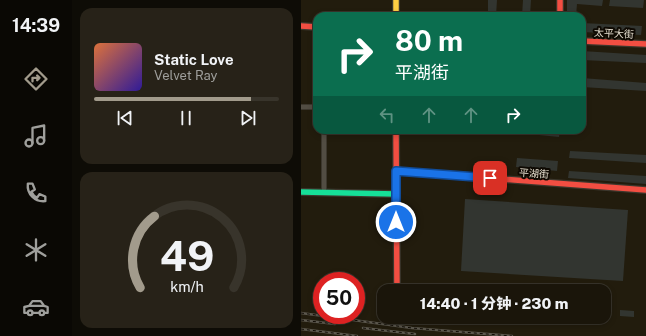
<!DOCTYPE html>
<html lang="zh">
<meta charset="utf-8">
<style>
:root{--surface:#1a150a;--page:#272218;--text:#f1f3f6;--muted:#9f9f9c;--line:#38342b;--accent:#a29b8c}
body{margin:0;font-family:"Public Sans","Noto Sans SC",sans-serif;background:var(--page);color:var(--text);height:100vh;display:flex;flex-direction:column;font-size:15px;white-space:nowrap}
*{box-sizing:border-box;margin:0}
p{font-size:13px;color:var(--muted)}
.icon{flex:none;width:22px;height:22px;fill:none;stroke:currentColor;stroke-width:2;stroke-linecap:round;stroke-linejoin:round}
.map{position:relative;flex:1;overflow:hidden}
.panel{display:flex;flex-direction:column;gap:8px;padding:8px;background:#0e0c06;width:229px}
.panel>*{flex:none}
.banner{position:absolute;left:12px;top:12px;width:273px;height:122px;border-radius:12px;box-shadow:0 2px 6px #0003,0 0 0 1px var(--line);background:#0b6e4f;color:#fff;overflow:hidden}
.speed{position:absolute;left:12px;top:272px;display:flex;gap:8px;font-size:20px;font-weight:700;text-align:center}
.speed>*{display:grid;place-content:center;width:52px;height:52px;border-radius:50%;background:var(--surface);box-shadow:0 2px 6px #0003,0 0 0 1px var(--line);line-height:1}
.speed .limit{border:6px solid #d22;background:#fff;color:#111}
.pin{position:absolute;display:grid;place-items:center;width:34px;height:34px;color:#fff;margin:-17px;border-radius:8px;box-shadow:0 2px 6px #0006}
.me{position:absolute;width:44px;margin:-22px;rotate:0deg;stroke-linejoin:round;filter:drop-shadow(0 0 3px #0008)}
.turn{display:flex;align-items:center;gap:14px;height:84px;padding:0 16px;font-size:18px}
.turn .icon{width:52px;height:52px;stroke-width:2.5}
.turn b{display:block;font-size:28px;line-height:34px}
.lanes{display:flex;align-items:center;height:38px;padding:0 16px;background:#0003;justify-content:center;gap:20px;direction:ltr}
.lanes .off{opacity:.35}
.panel .widget{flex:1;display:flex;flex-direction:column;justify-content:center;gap:6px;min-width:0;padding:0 14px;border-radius:12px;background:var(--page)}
.panel .dial{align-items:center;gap:0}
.dial svg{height:104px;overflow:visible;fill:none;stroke:var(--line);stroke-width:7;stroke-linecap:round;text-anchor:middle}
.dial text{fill:var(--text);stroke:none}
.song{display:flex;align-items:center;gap:12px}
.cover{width:48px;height:48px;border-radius:6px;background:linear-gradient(135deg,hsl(20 70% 55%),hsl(250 70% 35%))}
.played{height:4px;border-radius:2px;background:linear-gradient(90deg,var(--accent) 85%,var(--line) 85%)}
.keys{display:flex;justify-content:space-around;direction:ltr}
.trip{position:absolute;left:76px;top:284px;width:234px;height:40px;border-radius:12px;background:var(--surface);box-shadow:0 2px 6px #0003,0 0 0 1px var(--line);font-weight:800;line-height:40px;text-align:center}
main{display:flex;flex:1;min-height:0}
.tabs{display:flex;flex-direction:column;width:72px;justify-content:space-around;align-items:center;background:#0a0804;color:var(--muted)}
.tabs .icon{width:28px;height:28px}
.tabs .current{color:var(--accent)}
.tabs b{font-size:18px;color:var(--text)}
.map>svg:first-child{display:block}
</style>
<main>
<nav class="tabs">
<b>14:39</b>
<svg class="icon current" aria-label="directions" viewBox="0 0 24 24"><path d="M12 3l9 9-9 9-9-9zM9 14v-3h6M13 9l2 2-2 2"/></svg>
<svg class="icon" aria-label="music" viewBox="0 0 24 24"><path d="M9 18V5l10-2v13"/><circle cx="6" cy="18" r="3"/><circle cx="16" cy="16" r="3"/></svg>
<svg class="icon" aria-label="phone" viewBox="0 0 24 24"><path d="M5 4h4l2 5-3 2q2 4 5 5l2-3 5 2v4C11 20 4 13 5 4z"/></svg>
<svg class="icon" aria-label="climate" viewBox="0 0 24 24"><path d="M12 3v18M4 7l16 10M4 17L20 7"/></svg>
<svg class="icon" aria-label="car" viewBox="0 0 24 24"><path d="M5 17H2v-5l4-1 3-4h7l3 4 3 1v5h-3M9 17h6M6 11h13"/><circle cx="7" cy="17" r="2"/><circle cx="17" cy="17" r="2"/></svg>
</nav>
<section class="panel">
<div class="widget">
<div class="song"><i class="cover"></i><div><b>Static Love</b><p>Velvet Ray</p></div></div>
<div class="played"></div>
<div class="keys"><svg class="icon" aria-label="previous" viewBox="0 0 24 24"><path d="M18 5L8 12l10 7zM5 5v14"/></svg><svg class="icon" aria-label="pause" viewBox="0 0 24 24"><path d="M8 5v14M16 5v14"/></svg><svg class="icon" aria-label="next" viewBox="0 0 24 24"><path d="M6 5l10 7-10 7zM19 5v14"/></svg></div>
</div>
<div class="widget dial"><svg viewBox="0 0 100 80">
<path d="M14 69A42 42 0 1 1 86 69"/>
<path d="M14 69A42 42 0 0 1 25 14" stroke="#a29b8c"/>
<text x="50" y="56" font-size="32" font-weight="700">49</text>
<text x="50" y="72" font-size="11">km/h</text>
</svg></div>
</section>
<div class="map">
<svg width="345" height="336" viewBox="0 0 345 336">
<rect width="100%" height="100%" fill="#221c0d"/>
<!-- building -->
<g fill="#323530">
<path d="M187,0H196L195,16H187Z"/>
<path d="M222,0H230L229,16H221Z"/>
<path d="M266,0H302L301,6L276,4L275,16H266Z"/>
<path d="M309,0H343L342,8L308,6Z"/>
<path d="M281,23L341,26L340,35L281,32Z"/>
<path d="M281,51L345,55V63L281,60Z"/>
<path d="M281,78L345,83V91L281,87Z"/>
<path d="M218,130H259L258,137L218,133Z"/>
<path d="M269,151L345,155V163L268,158Z"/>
<path d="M216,158L257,161L256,171L215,167Z"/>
<path d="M268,171L345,176V184L267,178Z"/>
<path d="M164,199L327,210L322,281L160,271Z"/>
<path d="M319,310L333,311V317L319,316Z"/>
</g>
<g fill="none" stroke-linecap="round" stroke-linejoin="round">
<!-- street casing -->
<g stroke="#3c372d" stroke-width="6">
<g id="street">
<path d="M0,107H16"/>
<path d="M23,130V192"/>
</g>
</g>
<!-- fast casing -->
<g stroke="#3c372d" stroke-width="8">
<path id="fast" d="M0,192L95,194"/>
</g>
<!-- slow casing -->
<g stroke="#3c372d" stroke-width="8">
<path id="slow" d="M95,0V16"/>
</g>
<!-- jam casing -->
<g stroke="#3c372d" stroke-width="8">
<g id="jam">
<path d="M259,0V16"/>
<path d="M0,26L16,27"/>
<path d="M281,41L345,44"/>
<path d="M95,130L96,291"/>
<path d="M95,171L345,190"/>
</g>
</g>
<!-- street -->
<use href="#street" stroke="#524d43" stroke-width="4"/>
<!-- fast -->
<use href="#fast" stroke="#16e098" stroke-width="5.5"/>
<!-- slow -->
<use href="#slow" stroke="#ffcf43" stroke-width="5.5"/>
<!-- jam -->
<use href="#jam" stroke="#f24e42" stroke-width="5.5"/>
<!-- rail casing -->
<g stroke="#5c584e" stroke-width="2.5">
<g id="rail">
<path d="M0,313L111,328L211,336"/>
<path d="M0,320L34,324"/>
<path d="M62,328L114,334"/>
<path d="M0,329L56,336"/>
</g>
</g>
<!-- rail -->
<use href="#rail" stroke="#0e0902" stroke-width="1" stroke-dasharray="3" stroke-linecap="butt"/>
</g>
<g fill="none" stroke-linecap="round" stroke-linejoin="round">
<!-- route casing -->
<g stroke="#114b97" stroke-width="10">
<path id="route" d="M95,222V171L189,178"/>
</g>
<!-- route -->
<use href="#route" stroke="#1a73e8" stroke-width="7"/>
</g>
<g text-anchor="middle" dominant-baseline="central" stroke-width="4" stroke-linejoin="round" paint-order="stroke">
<!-- street labels -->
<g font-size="10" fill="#e7e0d1" stroke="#0e0902">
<text transform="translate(313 33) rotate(3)">太平大街</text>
<text transform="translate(233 173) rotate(4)">平湖街</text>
</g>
</g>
</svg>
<div class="speed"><div class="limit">50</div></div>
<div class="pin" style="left:189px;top:178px;background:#d93025"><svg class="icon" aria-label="arrive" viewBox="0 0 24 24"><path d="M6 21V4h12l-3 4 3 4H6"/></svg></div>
<svg class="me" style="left:95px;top:222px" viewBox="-20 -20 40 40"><circle r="17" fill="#1a73e8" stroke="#fff" stroke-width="3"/><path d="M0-11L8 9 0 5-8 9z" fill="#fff"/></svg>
<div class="trip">14:40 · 1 分钟 · 230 m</div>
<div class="banner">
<div class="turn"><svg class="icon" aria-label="right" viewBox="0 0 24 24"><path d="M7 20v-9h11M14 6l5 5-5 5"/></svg><div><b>80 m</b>平湖街</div></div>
<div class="lanes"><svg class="icon off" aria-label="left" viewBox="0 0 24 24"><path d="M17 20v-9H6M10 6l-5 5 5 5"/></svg><svg class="icon off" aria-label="ahead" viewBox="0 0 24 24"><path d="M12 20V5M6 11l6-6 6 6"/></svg><svg class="icon off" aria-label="ahead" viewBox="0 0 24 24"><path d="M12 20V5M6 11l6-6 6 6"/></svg><svg class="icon" aria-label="right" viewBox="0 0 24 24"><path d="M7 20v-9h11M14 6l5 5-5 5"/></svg></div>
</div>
</div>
</main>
